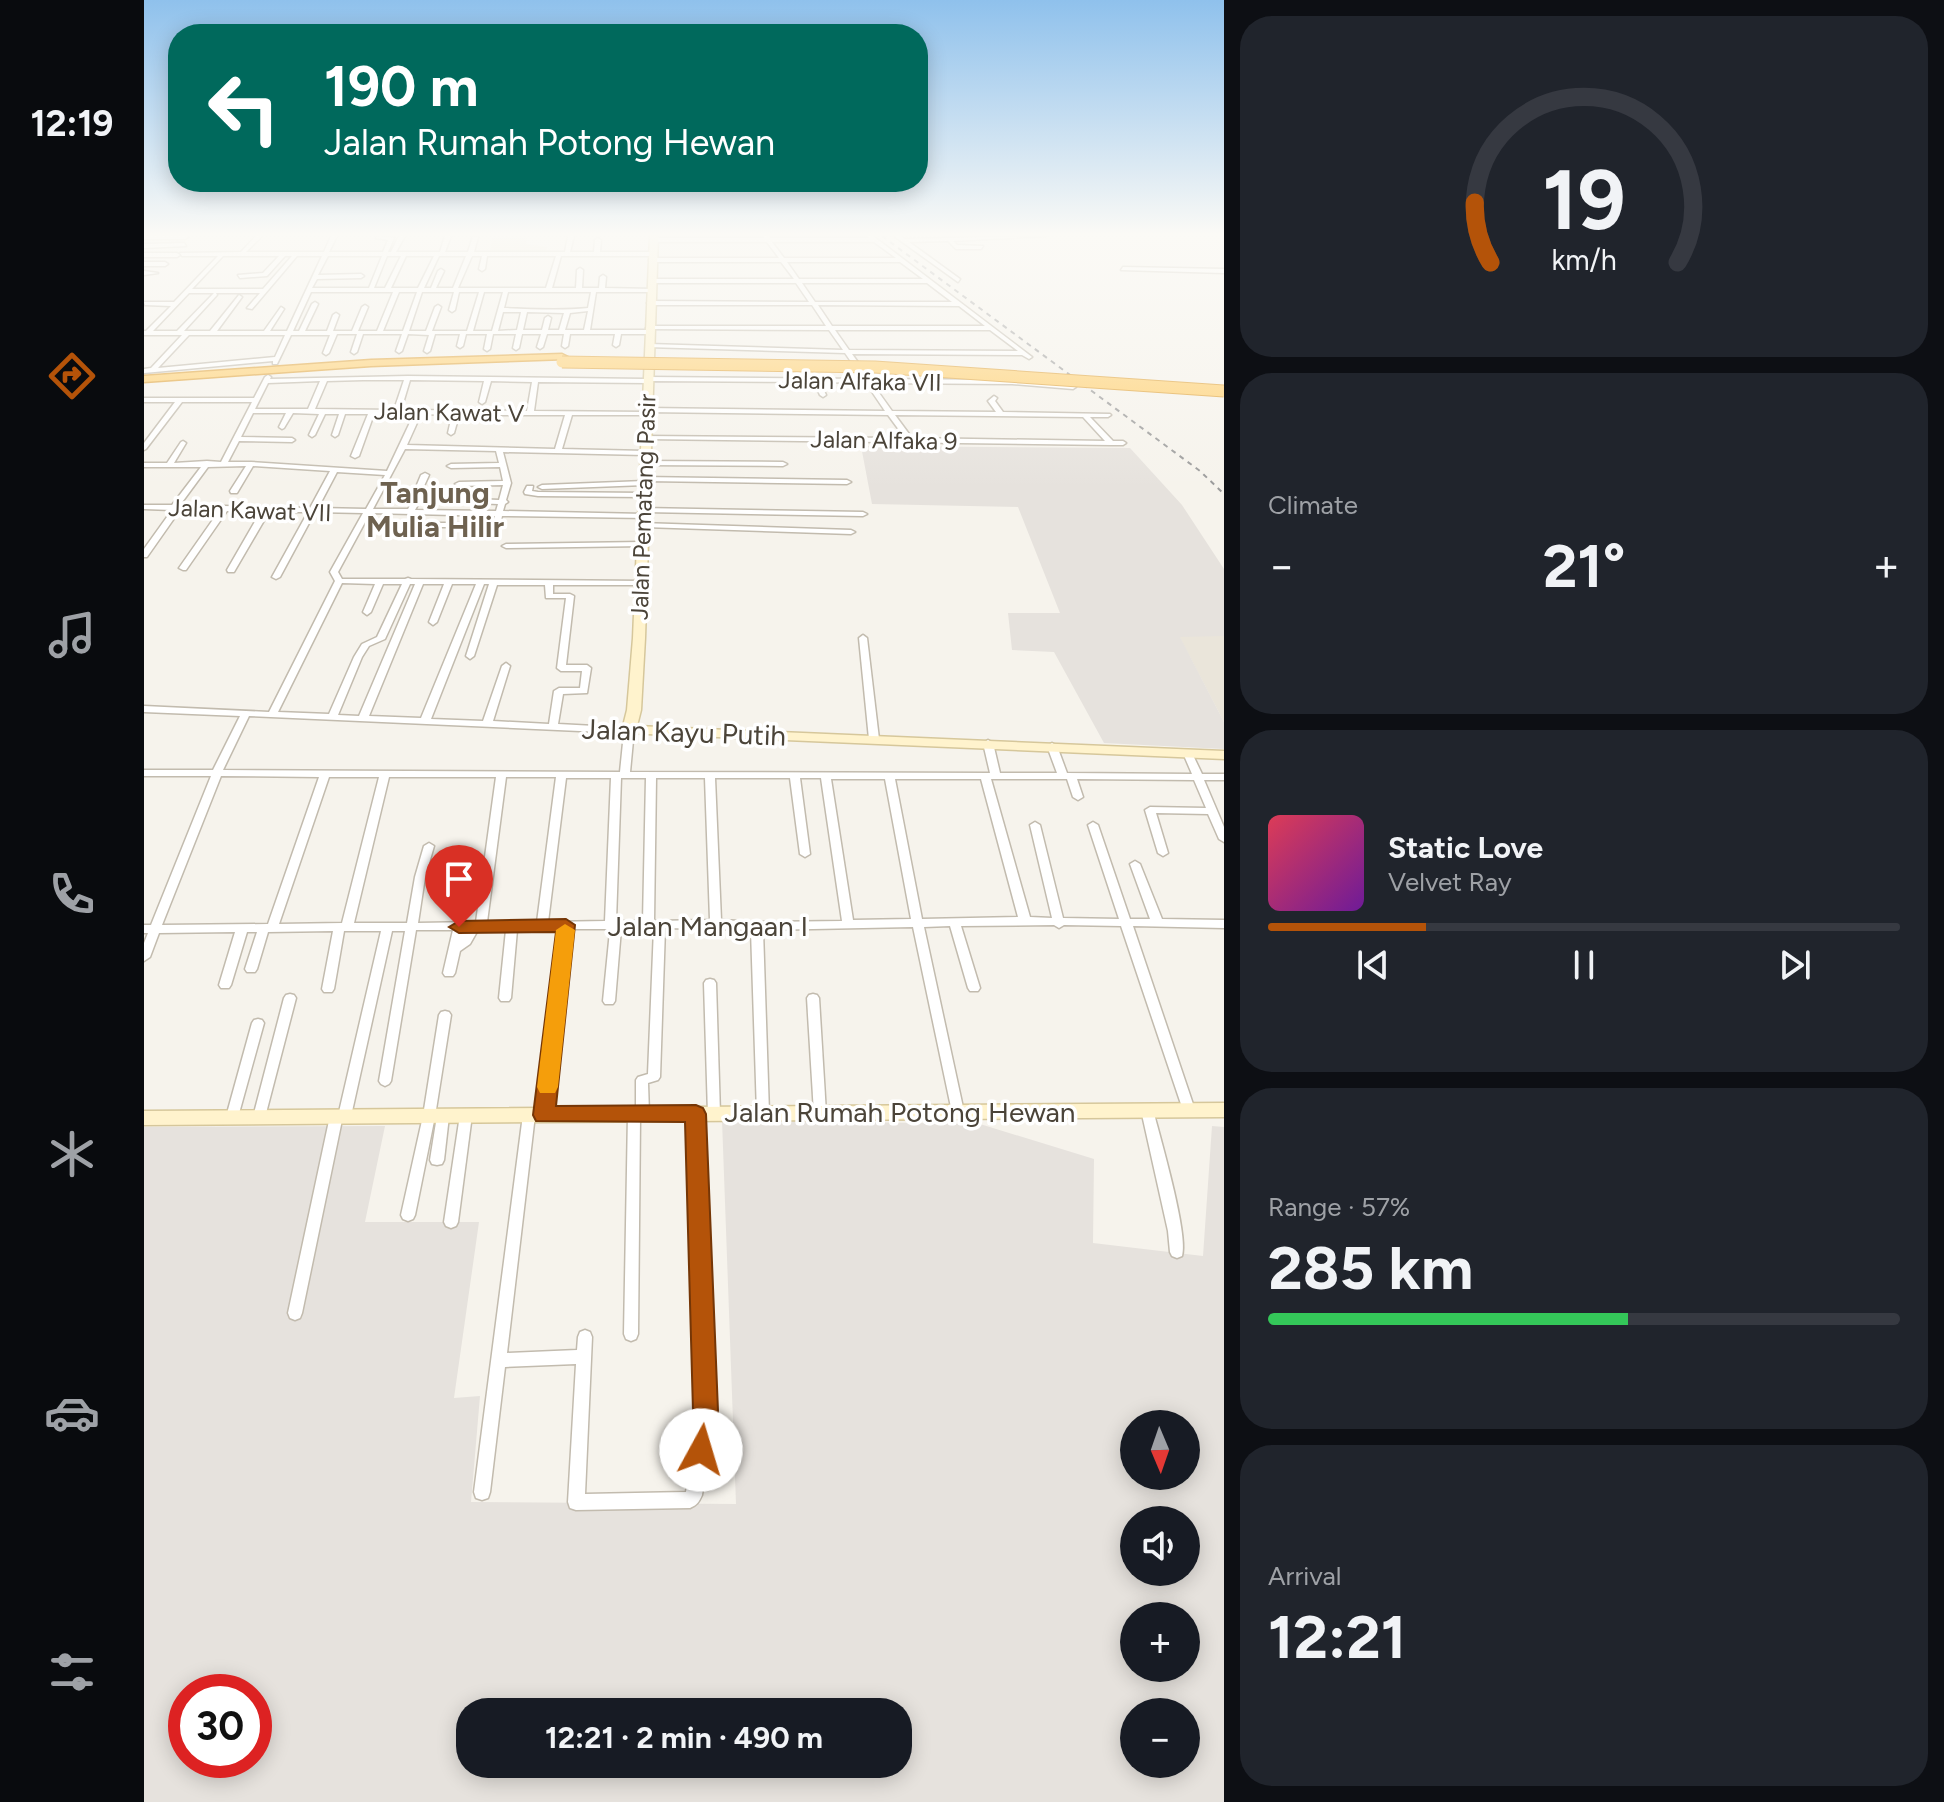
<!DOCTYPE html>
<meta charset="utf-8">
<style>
:root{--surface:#171b24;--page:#20242c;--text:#f1f3f6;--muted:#9ea1a6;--line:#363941;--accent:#b45309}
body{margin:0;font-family:Figtree,sans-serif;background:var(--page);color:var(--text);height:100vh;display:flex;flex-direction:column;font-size:30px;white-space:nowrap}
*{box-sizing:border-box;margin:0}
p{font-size:26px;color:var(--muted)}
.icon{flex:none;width:44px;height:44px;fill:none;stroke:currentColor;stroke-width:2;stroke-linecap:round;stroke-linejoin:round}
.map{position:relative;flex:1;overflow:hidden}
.side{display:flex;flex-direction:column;gap:16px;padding:16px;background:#0d0f14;width:720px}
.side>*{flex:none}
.banner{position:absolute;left:24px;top:24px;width:760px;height:168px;border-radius:32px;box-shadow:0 4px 20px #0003;background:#00695c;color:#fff;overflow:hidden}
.needle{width:52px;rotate:178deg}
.fabs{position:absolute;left:976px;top:1410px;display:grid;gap:16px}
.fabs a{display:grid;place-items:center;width:80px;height:80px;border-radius:50%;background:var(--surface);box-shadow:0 4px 20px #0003;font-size:40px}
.speed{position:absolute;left:24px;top:1674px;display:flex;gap:16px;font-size:40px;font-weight:700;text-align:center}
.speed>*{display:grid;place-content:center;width:104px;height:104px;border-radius:50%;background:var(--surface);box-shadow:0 4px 20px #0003;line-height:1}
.speed .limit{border:12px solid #d22;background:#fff;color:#111}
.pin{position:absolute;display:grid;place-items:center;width:68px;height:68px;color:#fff;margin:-82px -34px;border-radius:50% 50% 50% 0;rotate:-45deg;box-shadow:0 0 8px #0007}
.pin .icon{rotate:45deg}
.me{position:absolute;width:88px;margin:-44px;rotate:6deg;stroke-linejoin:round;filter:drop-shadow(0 0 6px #0008)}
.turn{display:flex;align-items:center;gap:28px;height:168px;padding:0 24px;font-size:36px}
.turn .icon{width:104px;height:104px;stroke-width:2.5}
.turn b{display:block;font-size:56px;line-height:68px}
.big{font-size:60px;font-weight:700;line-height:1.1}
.side .widget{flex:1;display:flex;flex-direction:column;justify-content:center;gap:12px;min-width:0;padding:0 28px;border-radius:32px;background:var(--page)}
.side .dial{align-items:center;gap:0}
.dial svg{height:208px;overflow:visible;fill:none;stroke:var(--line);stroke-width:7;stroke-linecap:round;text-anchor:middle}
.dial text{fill:var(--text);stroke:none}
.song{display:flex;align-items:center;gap:24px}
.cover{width:96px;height:96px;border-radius:12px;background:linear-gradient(135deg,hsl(350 70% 55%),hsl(280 70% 35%))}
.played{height:8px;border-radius:4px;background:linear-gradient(90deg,var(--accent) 25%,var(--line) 25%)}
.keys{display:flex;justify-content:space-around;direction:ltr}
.heat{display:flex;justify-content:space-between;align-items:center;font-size:44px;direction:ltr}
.charge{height:12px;border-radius:6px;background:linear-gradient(90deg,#34c759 57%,var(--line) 0)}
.trip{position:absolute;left:312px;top:1698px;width:456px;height:80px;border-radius:32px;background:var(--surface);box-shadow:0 4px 20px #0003;font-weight:700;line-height:80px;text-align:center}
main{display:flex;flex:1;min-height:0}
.tab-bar{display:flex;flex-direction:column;width:144px;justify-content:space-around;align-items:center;background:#090b0e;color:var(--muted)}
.tab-bar .icon{width:56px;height:56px}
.tab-bar .active{color:var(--accent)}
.tab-bar b{font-size:36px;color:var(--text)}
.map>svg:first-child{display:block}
</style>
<main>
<nav class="tab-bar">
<b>12:19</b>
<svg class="icon active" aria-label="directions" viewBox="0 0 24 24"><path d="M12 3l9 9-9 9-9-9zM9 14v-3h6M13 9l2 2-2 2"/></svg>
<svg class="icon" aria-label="music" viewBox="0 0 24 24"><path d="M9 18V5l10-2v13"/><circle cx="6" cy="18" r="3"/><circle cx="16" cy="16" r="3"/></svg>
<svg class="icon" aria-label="phone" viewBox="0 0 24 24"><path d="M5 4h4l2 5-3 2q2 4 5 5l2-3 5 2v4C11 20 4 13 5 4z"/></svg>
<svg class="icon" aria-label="climate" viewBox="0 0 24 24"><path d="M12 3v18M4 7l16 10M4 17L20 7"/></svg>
<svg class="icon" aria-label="car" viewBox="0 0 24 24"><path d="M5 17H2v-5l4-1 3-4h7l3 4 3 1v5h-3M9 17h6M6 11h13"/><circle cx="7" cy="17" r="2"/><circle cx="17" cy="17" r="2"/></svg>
<svg class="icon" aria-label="filters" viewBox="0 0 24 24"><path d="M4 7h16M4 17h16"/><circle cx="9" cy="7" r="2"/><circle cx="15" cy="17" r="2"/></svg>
</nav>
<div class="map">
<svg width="1080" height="1802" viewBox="0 0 1080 1802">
<rect width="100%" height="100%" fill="#f6f3ec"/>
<!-- residential -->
<path fill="#eae5da" d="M1035,636H1080V722Z"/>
<!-- industrial -->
<g fill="#e6e2dd" fill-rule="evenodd">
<path d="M717,446L986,448L1038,505L1080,569V636L1036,637L1080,722V749L960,743L910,652L868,650L864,613H916L874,507L728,504Z"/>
<path d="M578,1120L836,1124L950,1159L949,1243L1059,1256L1068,1126L1080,1127V1802H0V1127L241,1126L221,1222H335L310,1398L336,1396L327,1502L592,1504ZM990,1424H1042V1476H990ZM990,1520H1042V1572H990ZM990,1616H1042V1668H990ZM42,1692H110V1760H42ZM326,1712H754V1764H326ZM990,1712H1042V1764H990Z"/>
</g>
<!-- education -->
<path fill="#efe8d6" d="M383,236L382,244L403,247L402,252H346L348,237Z"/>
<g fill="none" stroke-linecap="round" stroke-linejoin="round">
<!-- street casing -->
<g stroke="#c2bbae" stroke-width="3">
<g id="street">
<path d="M0,236H43L44,237L41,239H0Z"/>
<path d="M112,236H118L102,252H180L187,236H193L185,252H239L244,240L232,238L235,236L250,238L244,252H247L255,236H261L252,252H296L301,236H307L301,252H324L329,236L334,237L330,252H421L424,236H430L426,252H450L451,240L454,238L457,240L456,252H508L511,254L508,256H417L408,288H432L433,270L436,268L439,270L438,288H455L456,277L459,275L462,277L461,288L509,289L507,292H452L446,330H505L508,332L505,334H477L475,345L472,347L469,345L471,334H426L424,346L421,348L418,346L420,334H403L399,347L396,349L393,347L397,334H378L375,348L372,350L369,348L372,334H349L346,349L343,351L340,349L343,334H322L319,346L316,348L313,346L316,334H291L286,351L283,353L280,351L285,335L264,334L258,351L255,353L252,351L258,334H219L213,352L210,354L207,352L213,334H193L185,353L182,355L179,353L186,335H147L133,364H129V361L0,373V369L7,368L38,335H0V331H2L27,306L1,305L0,302H30L74,256H38L36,253L97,252ZM79,256H135L119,273L94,275L96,278L123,276L141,256H148L119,289H48ZM153,256H178L143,331H126L140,309L137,307L120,331H73L98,297L95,295L66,331H40L73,295L72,293H116L103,308L108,309ZM184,256H238L225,288H168L173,279L217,278L220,276L217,274L174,275ZM243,256H257L241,288H230ZM262,256H290L274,288H247ZM295,256H322L309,288H292L300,271L297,269L294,271L287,288H280ZM328,256H338L335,269L338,271L341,269L343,256H412L402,288H314ZM167,292H249L233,331H214L224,307L221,305L218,307L208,331H189L195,315L192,313L189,315L183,331H161L174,304L171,302L168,304L155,331H149ZM255,292H273L259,331H239ZM278,292H310L305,310L308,312L311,310L315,292H335L323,331H288L297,307L294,305L291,307L282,331H265ZM340,292H359L348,331H329ZM364,292H447L444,308C416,311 387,309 360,308ZM45,293H70L33,331H9ZM444,311L440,330H421L426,313ZM359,312H377L373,330L354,331ZM383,312L420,313L415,330H404L407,318L404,316L401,318L398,330H379ZM45,335H141L131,357L14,368Z"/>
<path d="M619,236H625L626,238H726L723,236H729L888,357L885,359L878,355L708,354L726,379L868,380L929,385L932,387L929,389L868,384L728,383L748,411L852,412L844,401L850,396L853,398L851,401L859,412L966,414L967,415L964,417H946L969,441H979L982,443L979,445H967L502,439L500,438V436L761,438L744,415L502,412L505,414L504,415H428L418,449L501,451L505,453L501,455L359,452L367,483L362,500L364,502L361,504L359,511L500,514L504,516L503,518L358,516L356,525L352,527H291L287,525L288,523H349L351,516L226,513L194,572L198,579H261L264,578L267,579L499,581V585H409V594H426L430,596L422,665H443L447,668L443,693L419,694L414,724L488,728L490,730L486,772L846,773L839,743L844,740L849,743L856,773H913L903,746L908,743L913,746L923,773L1048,774L1039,753L1041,751H1047L1058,774H1080V780H1060L1080,827V842L1075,839L1064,814L1012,813L1024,853L1019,856L1014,853L1001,810L1006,807L1062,808L1050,780L933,779L939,797L934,800L929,797L923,779H847L886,917L908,918L886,825L891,822L896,825L919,918L975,919L944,825L949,822L954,825L986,919H1006L986,864L991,861L996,864L1018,919L1080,920V928L989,926L1051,1110L1050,1114L1045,1115L1040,1114L1039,1110L977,926L920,925L915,928L910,925L817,926L836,988L834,991H826L824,988L806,926L780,927L820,1112L819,1116L814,1117L809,1116L808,1112L769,927L619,930L625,1113L624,1117L619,1118L614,1117L613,1113L607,930L521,928L516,1077L514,1080L504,1083L505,1114L504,1118H496L494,1334L492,1339L487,1341L482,1339L480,1334L484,1114L485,1110H492V1080L494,1077L504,1074L510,928L504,930L477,929L471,1001L469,1004H461L459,1001L466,931L461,929H427L406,1115L405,1119L400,1120L395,1119L394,1115L416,929L373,930L367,998L365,1001H357L355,998L362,930H334L326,944L316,951L311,973L309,976H301L299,973L309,930H272L247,1081L245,1084L241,1086L237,1084L235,1081L261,931H248L207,1116L206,1120H198L158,1313L156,1318L151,1320L146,1318L144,1313L186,1116L187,1112H195L237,931H200L190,989L188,992H180L178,989L189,931L124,932L113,969L111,972H103L101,969L113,932H103L87,985L85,988H77L75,985L91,932L15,933L6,957L0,961V943L4,933H0V925H7L67,776H0V770H69L96,716L0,712V706L125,712L191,581L186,572L219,513L171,512L136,577L132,579L128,577L164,512H125L90,572H84L83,570L117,511H83L42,570H39L35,568L75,511L36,510L3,557H0V549L28,510L0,509V505H28L57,467H0V463H23L37,442L39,441L42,443L30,463L63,461L77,462L108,402H38L2,449L0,450V443L31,402H0V398H110L121,377L124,375L127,377L126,379L264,376L501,379L504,377L719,379L701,353L503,347V345L505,344L699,350L685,330L503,329L502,328L505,326H682L668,305H506L503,303L506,301L665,302L652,283H508L505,281L508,279H650L637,262H508L505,260L508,258H635L623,242H510L507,240L510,238H621ZM628,242H730L752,258H640ZM643,262H756L779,279H655ZM658,283H783L808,302H671ZM674,305L815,306L841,326H688ZM691,330H846L874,351L705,350ZM219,380H260L250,410L171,409L183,381ZM266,380L340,381L335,402L338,404L341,402L347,381L388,382L383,411L257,410ZM176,381L164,409H111L124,383ZM507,381L670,382L676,395L679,397L682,395L676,382L722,383L741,411L502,408L499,410L502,412L390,411L394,382L504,383ZM109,413H142L135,427L138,429L140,428L149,413L175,414L165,435L168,437L171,435L181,414H195L188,435L191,437L194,435L201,414H224L207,456L211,458L215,456L230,414H270L243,471L107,462H84L95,441L148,442L151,440L148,438L97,437ZM277,414L308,415L304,433L307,435L310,433L315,415H421L411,449L263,445ZM751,415L939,417L961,441L768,438ZM261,449L352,451L355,463L307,464L303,466L307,468L356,467L359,481L315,482L311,484L315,486L359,485L355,500L307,498L303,500L307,502L354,504L352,511L271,510L283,489L280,486L285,475L281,473L277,475L272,487L275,490L264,509H229ZM102,466L86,491L87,493H93L109,466L186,471L166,508L36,505L64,467ZM193,472L241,475L222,509L174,508ZM198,583L231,584L219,612L223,615L227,612L239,584H258L233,637L218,644L210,657L185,714L134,712ZM266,584H271L215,716L194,715L218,657L225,646L241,639ZM279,584H300L285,622L289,625L293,622L308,584H332L277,718L225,716ZM340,584H345L322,656L326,659L330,656L353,585H401L402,598H422L413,668L417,671H438L436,688H415L410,691L405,724L349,721L366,666L362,663L358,666L339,721L287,719ZM105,716L480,733L476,772L79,770ZM77,776L175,777L124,924L18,925ZM185,777H235L198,923L135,924ZM245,777H352L332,922L274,923L281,877L290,846L285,843L280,846L271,877L263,923H210ZM362,777H412L393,922H343ZM422,778H467L461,921L404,922ZM477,778H502L499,921H472ZM512,778H561L566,920L510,921ZM571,778H646L656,854L661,857L666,854L656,778H677L698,921L613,922L577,920ZM687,779H741L767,919L709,920ZM751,779H837L874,917L778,919Z"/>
<path d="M750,236H756L761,239L902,236L809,241L813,245L839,246L837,249H812L804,241L765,242L816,279L814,282Z"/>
<path d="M40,243L42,246L0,248V244Z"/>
<path d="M0,253H33L36,255L33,257H0Z"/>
<path d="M0,262H21L24,264L21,266H0Z"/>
<path d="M979,267L1080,269V273L977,270Z"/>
<path d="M0,271L14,273L0,275Z"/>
<path d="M498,461L639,462L643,464L639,466L501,465L497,463Z"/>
<path d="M498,477L703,480L707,482L703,484L503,481L505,483L501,485L398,489L394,487L398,485L500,481L497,479Z"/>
<path d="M383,486H389L388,491L394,492L501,493L505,495L501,497L394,496L381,494L380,492Z"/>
<path d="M498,508L719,512L723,514L719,516L501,512L497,510Z"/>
<path d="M497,523L707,530L711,532L707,534L500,527L496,525Z"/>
<path d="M498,542L502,544L501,546L362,548L358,546L362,544Z"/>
<path d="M719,635L723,638L735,739L730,742L725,739L715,638Z"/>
<path d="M566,979L570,980L572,983L576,1114L575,1118L570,1119L565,1118L564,1114L560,983L562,980Z"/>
<path d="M146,994L150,995L152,998L121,1117L120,1121L115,1122L110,1121L109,1117L140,998L142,995Z"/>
<path d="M669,994L673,995L675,998L682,1113L681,1117L676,1118L671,1117L670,1113L663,998L665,995Z"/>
<path d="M301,1011L305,1012L307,1015L291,1116L271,1215L269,1219L264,1221L259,1219L257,1215L279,1116L295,1015L297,1012Z"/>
<path d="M114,1019L118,1020L120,1023L94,1117L93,1121L88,1122L83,1121L82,1117L108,1023L110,1020Z"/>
<path d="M1003,1105L1008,1106L1009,1110C1016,1137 1045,1236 1038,1256L1033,1258L1028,1256L1026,1252L1024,1231L997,1110L998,1106Z"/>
<path d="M552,1109L557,1110L558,1114L570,1411L558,1495C555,1502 553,1505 546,1508L432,1510L426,1508L424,1502L432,1364L361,1367L346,1492L344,1498L338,1500L332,1498L330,1492L379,1115L380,1111L385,1110L390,1111L391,1115L363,1353L433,1350L434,1337L436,1332L441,1330L446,1332L448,1337L441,1494L542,1492L554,1411L546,1114L547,1110Z"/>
<path d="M322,1110L327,1111L328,1115L314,1222L312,1226L307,1228L302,1226L300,1222L316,1115L317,1111Z"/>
<path d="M299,1111L304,1112L305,1116L300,1160L298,1164L293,1165L288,1164L286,1160L293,1116L294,1112Z"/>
</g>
</g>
<!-- secondary casing -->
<g stroke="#d6c79b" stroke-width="3">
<g id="secondary">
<path d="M506,236H514L501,638L497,710L493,726L1080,751V759L480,733L478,730L483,710L489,638Z"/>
<path d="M1080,1103V1117L0,1125V1111Z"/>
</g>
</g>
<!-- highway casing -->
<g stroke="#e0a43c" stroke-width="3">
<path id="highway" d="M418,354L424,357L422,359L227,366L0,382V376L227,360Z"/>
</g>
<!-- street -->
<use href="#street" fill="#fff" fill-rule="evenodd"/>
<!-- secondary -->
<use href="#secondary" fill="#fff3cd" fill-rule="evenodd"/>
<!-- highway -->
<use href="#highway" fill="#ffcf6e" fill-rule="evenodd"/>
<!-- rail -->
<path stroke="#9a9a9a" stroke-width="2" stroke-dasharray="5 5" stroke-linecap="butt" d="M738,236L1056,471L1080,494"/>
<!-- highway-bridge casing -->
<g stroke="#e0a43c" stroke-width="13" stroke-linecap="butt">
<path id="highway-bridge" d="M418,362L731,367L1080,391"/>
</g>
<!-- highway-bridge -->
<use href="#highway-bridge" stroke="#ffcf6e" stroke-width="11"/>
</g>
<!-- sky -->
<linearGradient id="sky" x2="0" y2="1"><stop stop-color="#8fc1ec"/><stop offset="0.48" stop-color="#fbfaf6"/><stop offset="1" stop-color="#fbfaf6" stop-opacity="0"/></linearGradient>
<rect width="1080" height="488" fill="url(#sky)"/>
<!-- route -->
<path fill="#b45309" stroke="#753606" stroke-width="2" d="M422,919L431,925L412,1106L552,1105L559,1108L562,1114L574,1411L566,1459L557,1463L548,1459L544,1450L549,1411L541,1122L392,1121L389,1115L412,932L315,933L305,927L315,921Z"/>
<!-- slow -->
<path fill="#f59e0b" d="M421,924L431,930L414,1087L411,1093H396L393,1087L412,930Z"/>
<g text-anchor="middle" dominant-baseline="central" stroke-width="7" stroke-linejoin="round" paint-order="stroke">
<!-- far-street labels -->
<g font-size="24" fill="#4b4439" stroke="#fff">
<text transform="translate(716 381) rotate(1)">Jalan Alfaka VII</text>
<text transform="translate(305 412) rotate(1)">Jalan Kawat V</text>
<text transform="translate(740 440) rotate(1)">Jalan Alfaka 9</text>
<text transform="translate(499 507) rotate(-88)">Jalan Pematang Pasir</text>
<text transform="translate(106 510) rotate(2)">Jalan Kawat VII</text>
</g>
<!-- street labels -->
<g font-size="28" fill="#4b4439" stroke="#fff">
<text transform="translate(540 732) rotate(2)">Jalan Kayu Putih</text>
<text x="564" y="926">Jalan Mangaan I</text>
<text x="756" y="1112">Jalan Rumah Potong Hewan</text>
</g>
<!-- far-district labels -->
<g font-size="30" font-weight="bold" fill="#6e6250" stroke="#fff">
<text x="291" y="492">Tanjung<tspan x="291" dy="34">Mulia Hilir</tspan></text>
</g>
</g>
</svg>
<div class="fabs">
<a><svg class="needle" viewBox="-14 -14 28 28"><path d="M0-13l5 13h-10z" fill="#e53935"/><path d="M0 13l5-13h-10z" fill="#9ea1a6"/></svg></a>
<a><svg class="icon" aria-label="sound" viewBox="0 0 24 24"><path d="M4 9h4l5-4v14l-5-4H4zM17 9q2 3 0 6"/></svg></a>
<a>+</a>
<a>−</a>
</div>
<div class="speed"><div class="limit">30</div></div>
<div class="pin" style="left:315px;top:927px;background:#d93025"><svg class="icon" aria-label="arrive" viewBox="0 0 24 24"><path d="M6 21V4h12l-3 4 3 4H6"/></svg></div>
<svg class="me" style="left:557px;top:1450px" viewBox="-20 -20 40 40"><circle r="19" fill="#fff"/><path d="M0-13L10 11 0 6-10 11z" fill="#b45309"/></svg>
<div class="trip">12:21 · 2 min · 490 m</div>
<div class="banner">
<div class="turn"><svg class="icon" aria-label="left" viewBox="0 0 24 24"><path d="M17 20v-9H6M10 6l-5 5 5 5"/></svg><div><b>190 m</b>Jalan Rumah Potong Hewan</div></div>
</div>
</div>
<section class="side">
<div class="widget dial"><svg viewBox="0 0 100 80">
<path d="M14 69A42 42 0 1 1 86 69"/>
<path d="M14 69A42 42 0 0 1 8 46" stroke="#b45309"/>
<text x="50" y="56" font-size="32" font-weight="700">19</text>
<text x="50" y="72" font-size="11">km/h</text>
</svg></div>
<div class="widget"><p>Climate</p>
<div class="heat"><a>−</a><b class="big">21°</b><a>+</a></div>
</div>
<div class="widget">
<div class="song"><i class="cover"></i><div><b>Static Love</b><p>Velvet Ray</p></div></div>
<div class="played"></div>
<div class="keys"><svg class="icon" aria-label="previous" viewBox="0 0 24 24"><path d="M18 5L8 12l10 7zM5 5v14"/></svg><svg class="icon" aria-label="pause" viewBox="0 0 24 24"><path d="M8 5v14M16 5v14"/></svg><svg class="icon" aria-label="next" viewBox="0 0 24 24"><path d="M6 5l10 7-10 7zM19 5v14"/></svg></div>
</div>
<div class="widget"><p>Range · 57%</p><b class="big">285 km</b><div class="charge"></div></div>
<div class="widget"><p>Arrival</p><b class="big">12:21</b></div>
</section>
</main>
